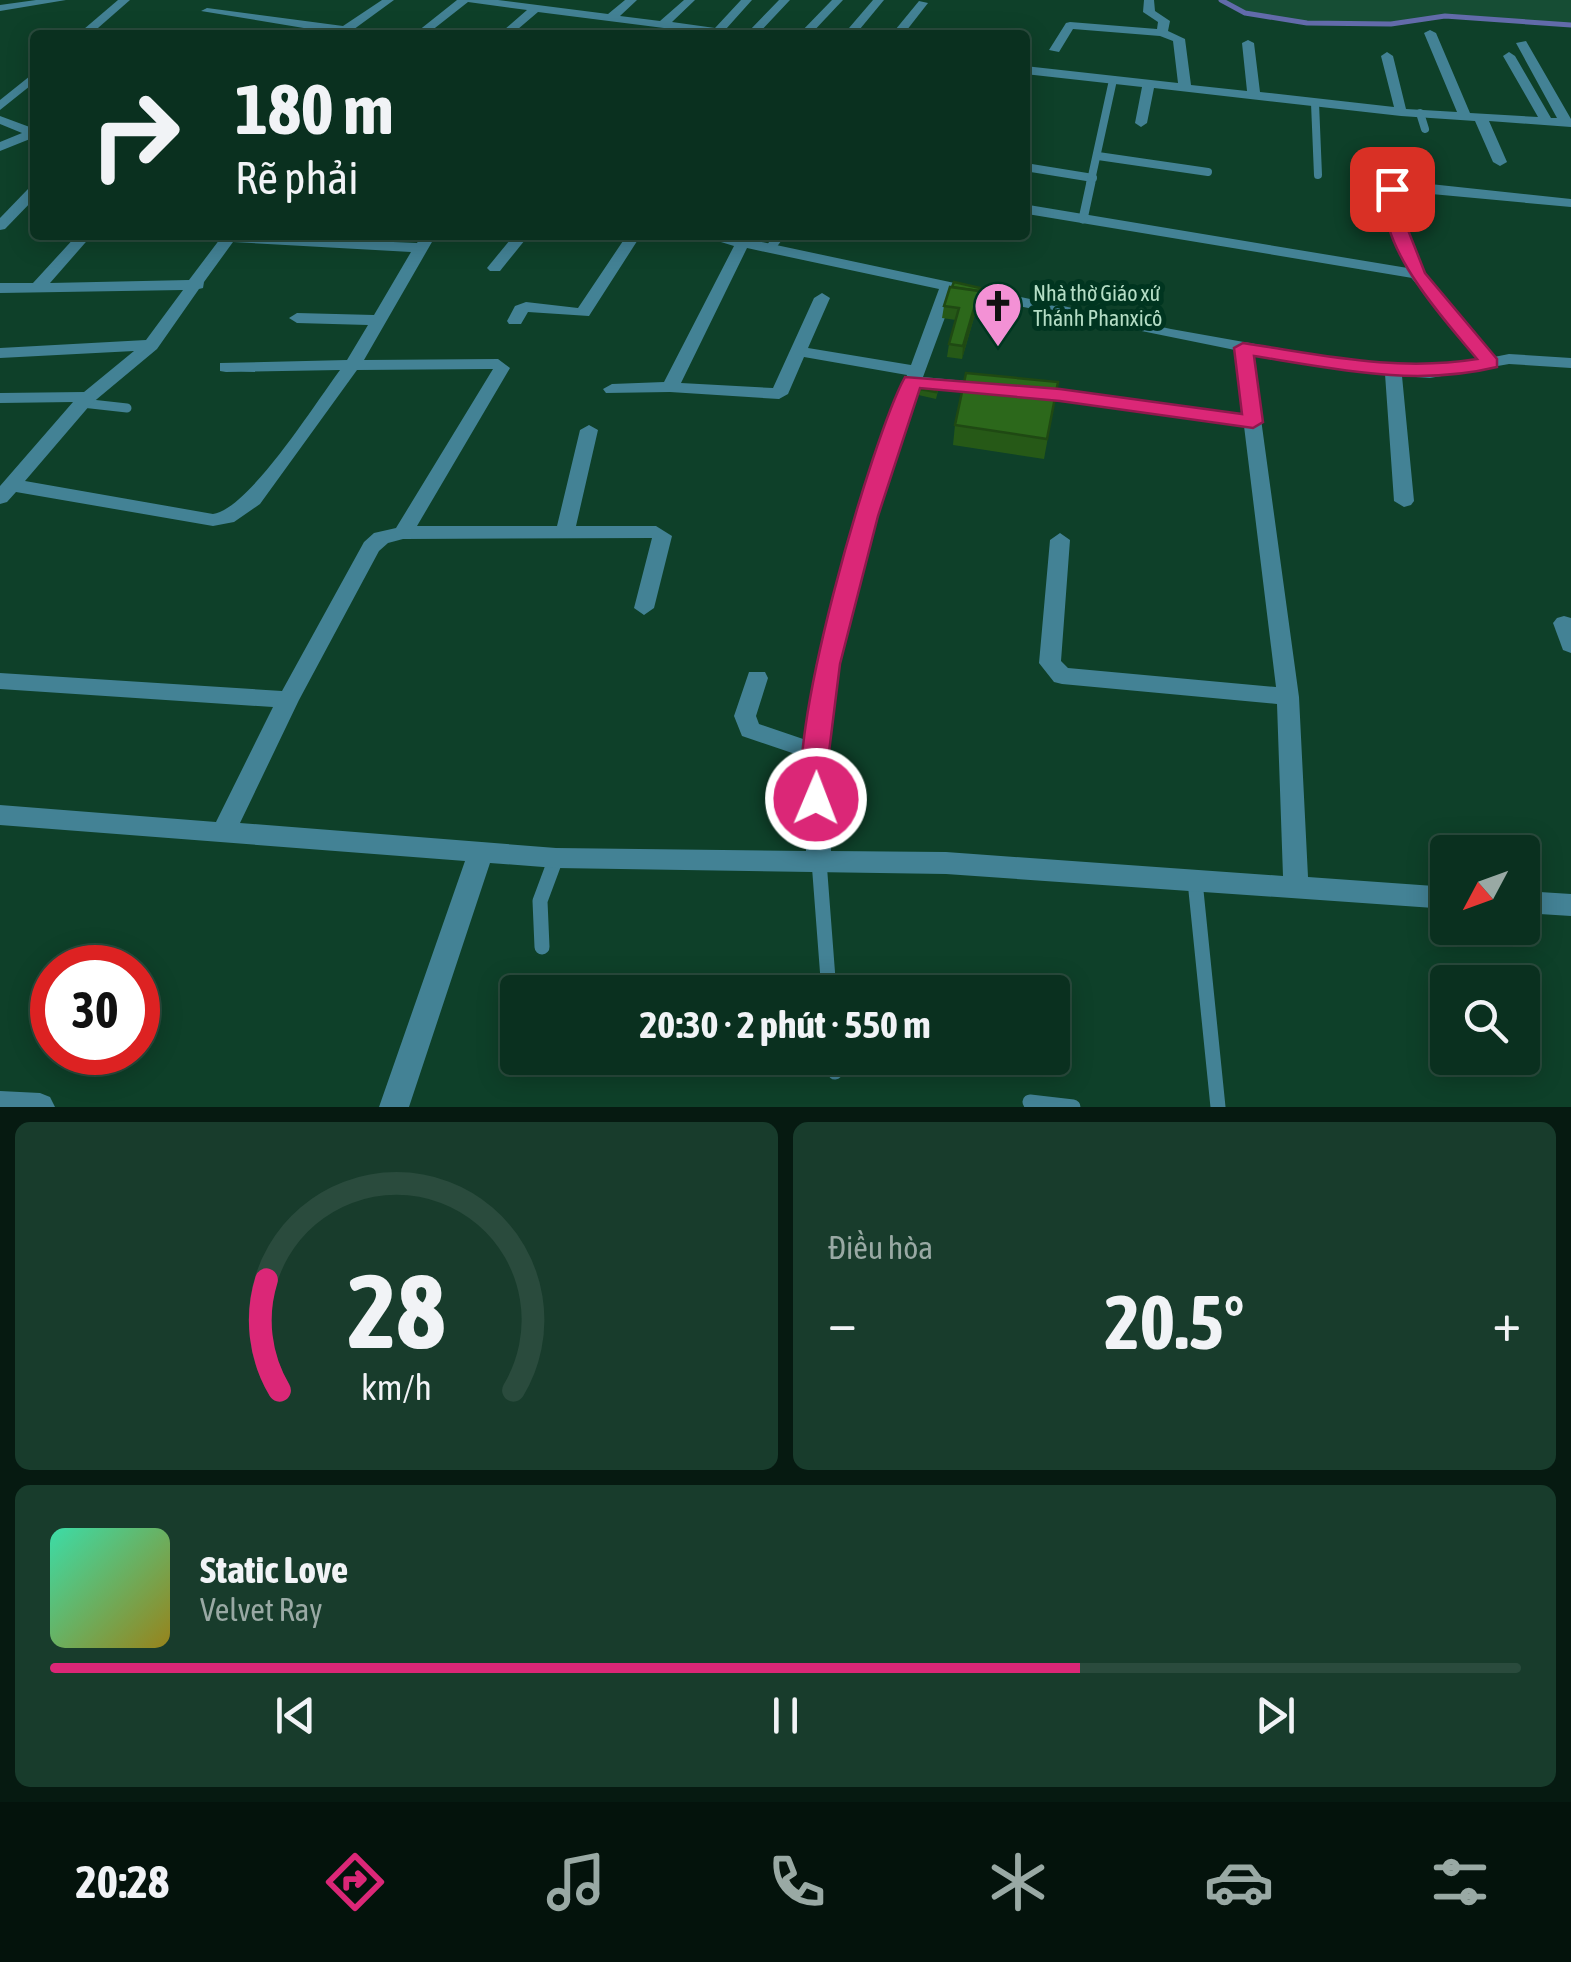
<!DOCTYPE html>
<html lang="vi">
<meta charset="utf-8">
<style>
:root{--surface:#0a301f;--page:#183c2c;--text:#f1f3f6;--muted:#99a9a4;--line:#2a4b3d;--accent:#db2777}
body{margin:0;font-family:"Asap Condensed",sans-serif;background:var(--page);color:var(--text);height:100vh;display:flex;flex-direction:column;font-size:38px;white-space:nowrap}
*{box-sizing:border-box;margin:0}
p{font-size:32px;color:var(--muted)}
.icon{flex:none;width:55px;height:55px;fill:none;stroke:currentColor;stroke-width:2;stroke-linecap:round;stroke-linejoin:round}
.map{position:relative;height:1107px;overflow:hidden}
.sheet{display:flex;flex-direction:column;gap:15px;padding:15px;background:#061a11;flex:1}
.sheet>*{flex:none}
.guide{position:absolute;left:30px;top:30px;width:1000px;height:210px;border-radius:10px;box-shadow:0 5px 25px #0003,0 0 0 2px var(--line);background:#0a301f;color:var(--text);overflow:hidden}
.needle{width:65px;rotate:229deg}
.buttons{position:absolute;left:1430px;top:835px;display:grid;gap:20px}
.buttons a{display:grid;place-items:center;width:110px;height:110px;border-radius:10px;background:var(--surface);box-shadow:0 5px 25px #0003,0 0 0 2px var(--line);font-size:50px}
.speed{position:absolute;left:30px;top:945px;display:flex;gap:20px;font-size:50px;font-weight:700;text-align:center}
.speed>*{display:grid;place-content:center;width:130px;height:130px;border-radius:50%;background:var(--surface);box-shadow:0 5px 25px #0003,0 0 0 2px var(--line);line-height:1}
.speed .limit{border:15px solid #d22;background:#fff;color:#111}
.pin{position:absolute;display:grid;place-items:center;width:85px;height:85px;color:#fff;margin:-42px;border-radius:20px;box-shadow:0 5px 15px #0006}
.me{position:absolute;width:110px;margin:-55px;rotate:1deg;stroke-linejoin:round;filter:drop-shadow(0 0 8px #0008)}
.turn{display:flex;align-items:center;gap:35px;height:210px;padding:0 40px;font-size:45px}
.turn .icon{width:130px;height:130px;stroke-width:2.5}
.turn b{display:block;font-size:70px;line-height:85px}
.big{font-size:75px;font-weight:700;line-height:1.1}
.sheet .tile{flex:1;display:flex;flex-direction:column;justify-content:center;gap:15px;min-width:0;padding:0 35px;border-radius:15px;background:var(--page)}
.sheet .dial{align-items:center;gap:0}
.dial svg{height:260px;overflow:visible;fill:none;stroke:var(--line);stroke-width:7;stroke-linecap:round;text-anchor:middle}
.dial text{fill:var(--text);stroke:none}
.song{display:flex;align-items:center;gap:30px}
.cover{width:120px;height:120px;border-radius:15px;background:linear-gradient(135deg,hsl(160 70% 55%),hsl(50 70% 35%))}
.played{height:10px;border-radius:5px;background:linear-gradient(90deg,var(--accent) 70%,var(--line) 70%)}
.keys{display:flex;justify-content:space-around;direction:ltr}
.heat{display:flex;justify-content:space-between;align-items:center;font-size:55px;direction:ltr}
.sheet .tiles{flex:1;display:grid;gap:15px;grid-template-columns:1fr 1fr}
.tile:last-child{grid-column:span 2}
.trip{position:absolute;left:500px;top:975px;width:570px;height:100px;border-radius:10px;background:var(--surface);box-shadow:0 5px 25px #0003,0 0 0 2px var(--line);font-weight:700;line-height:100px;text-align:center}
.menu{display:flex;height:160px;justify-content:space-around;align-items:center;background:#04130c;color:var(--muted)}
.menu .icon{width:70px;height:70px}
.menu .on{color:var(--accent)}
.menu b{font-size:45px;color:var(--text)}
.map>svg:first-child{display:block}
</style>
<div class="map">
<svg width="1571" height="1107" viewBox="0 0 1571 1107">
<rect width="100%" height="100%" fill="#0e4029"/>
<!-- built -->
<path fill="#164d34" d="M1221,0H1571V25L1445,16L1391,24L1307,23L1245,13Z"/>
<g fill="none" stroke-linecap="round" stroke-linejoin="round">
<!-- stream -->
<path stroke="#626baa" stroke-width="5" d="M1221,0L1245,13L1307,23L1391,24L1445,16L1571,25"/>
<!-- service-far2 -->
<g stroke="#438295" stroke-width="8">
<path d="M1315,103L1318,175"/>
<path d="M1420,113L1425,129"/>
<path d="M1098,156L1208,172"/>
<path d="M1025,167L1093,178"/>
<path d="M1090,185L1113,80"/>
</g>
<!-- service-far1 -->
<g stroke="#438295" stroke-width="9">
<path d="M1025,209L1416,274"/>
<path d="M1083,219L1091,182"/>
<path d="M771,247L780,235"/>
<path d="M82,403L127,408"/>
</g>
<!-- service -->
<g stroke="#438295" stroke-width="15">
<path d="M819,861L829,992"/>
<path d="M1195,881L1218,1107"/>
<path d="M542,947L540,901L556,858"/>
<path d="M834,1058L835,1072"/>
<path d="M1030,1102L1073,1107"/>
</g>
<!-- minor -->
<g fill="#438295" fill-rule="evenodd">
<path d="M36,0H66L0,11V5Z"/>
<path d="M118,0H130L90,35H77Z"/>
<path d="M382,0H394L346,35L201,11L207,8L343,26Z"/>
<path d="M457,0H498L608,14L625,0H637L620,16L660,21L684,0H695L672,22L715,28L741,0H752L726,29L748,32L779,0H790L757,35H719L538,12L511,35H498L527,10L468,2L426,35H413Z"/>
<path d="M832,0H843L810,35H798Z"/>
<path d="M873,0H884L855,35H843Z"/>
<path d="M1144,0H1154L1155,11L1170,21L1168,31L1185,39L1191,85L1247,91L1242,43L1248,40L1254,43L1260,92L1394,107L1381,56L1387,52L1393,56L1406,109L1457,112L1424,33L1430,30L1436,33L1470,113L1538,117L1503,56L1509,52L1515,56L1551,118H1557L1516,43L1526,41L1571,119V127L1489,121L1507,162L1500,166L1493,162L1475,121L1401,116L1154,88L1147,123L1141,127L1135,123L1142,87L1025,74V66L1178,83L1173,41L1160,36L1073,29L1059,52L1049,50L1066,23L1070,22L1157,29L1158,22L1143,12Z"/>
<path d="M919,1L928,3L903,35H891Z"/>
<path d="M35,72V82L0,110V100Z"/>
<path d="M0,116L35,129V137L0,151V142L22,133L0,124Z"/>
<path d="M1402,181L1571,199V207L1399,191L1407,230L1423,273L1494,357L1509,354L1571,358V368L1509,364L1430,378L1402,376L1414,501L1411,505L1404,507L1394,501L1385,374L1252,353L1299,697L1308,877L1448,887V909L946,874L556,868L490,863L409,1107H379L465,861L0,825V805L216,822L273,707L0,689V673L282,691L364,542L374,533L396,528L493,369L357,370L260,504L234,522L213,526L16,492L7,502L0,504V486L73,402L0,403V393L84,392L134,351L0,358V348L146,340L183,290L0,293V283H33L77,235H92L50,283L189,280L223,235L417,243L422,235H436L364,360L498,359L510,368L417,526H557L580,430L589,425L598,430L576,526H656L672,536L654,608L644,615L634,608L652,538L403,539L388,543L379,551L299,700L240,823L556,848L806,851L804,757L742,736L734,716L749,672H765L768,678L756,716L759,724L806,740L816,664L874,464L907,375L804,357L788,394L779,399L670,392L606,393L603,389L612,384L664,382L734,246L698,235L743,238L1171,329L1350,361L1430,368L1479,359L1408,274L1393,230L1385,189ZM233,242L411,252L374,315L297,313L289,318L297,323L368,325L347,360L220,363V371L226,372L340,370C316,402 249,509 213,514L25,481L91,404L157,349L199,289L203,288L204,282ZM747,248L939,289L911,365L808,348L830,298L822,293L814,298L773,388L681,383ZM954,293L1235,350L1243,415L1032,387L1023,392L1032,397L1244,426L1276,687L1068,668L1061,661L1070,540L1060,533L1050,540L1039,663L1054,682L1062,684L1277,704L1283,876L946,852L831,851L826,768L838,664L892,464L920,387L988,393L997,388L988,383L923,377Z"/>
<path d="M35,188V198L5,229L0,230V218L28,189Z"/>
<path d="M514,235H529L500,271H490L487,268Z"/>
<path d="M627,235H641L589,316L528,312L521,324H509L507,321L515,306L526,302L578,308Z"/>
<path d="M1564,616L1571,618V653L1563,650L1553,623L1557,618Z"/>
<path d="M1522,891L1571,894V916L1522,913Z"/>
<path d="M0,1091L40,1093L50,1097L55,1107H0Z"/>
</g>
</g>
<!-- wall -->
<g fill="#265917">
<path d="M980,288L978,304L962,359L947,357L949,344L956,320L942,318L944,306Z"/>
<path d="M1058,382L1044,459L953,445L955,425Z"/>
<path d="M915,388L938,391L936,399L914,394Z"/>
</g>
<!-- shaded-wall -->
<path fill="#1f4913" d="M979,291L978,304L962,359L963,346Z"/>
<!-- building -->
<g fill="#2c681b" stroke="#1f4913" stroke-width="2.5">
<path d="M954,282L980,288L978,297L979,291L952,287Z"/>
<path d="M950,287L979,291L963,346L949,344L959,308L944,306Z"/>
<path d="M966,373L1058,382L1047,439L955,425Z"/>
<path d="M918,380L939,384L936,392L915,388Z"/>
</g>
<!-- route -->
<path fill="#db2777" stroke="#8e194d" stroke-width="2.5" d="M1386,186L1400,189L1408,230L1425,273L1497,359V367C1415,387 1336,369 1254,356L1263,422L1253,428L1060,401L920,388L878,516L840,664L827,768L829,799L825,807L816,810L806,807C779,755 873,434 905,377L1060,389L1242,414L1234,348L1243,343C1324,355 1396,372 1477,359C1443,318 1373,243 1386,186Z"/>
<!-- icons -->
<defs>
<g id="church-pin" transform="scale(2.5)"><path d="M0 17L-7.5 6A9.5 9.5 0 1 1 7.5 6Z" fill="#f391d5" stroke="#003520"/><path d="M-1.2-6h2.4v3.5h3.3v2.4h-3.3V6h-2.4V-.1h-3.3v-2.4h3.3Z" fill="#111"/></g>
</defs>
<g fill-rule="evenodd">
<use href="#church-pin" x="998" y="306"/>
</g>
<g text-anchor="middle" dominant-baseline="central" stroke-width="10" stroke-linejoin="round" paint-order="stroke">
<!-- far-poi labels -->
<g font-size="22" fill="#b4ddc5" stroke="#003520" text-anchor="start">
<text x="1033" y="293">Nhà thờ Giáo xứ<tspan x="1033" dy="25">Thánh Phanxicô</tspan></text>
</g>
</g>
</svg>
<div class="buttons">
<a><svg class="needle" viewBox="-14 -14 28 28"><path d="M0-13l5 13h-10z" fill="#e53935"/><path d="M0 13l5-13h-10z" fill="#99a9a4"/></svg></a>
<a><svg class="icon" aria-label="search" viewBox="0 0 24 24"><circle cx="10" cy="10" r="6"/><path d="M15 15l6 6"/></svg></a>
</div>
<div class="speed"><div class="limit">30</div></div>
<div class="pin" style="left:1392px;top:189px;background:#d93025"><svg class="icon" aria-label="arrive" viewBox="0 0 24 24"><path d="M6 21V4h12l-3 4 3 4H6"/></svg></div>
<svg class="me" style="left:816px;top:799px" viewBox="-20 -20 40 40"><circle r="17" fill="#db2777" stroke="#fff" stroke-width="3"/><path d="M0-11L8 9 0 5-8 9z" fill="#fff"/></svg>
<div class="trip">20:30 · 2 phút · 550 m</div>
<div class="guide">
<div class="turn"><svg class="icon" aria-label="right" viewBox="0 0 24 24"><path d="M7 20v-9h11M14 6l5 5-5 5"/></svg><div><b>180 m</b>Rẽ phải</div></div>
</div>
</div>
<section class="sheet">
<div class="tiles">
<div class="tile dial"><svg viewBox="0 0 100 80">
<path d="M14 69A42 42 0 1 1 86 69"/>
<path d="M14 69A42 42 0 0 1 10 35" stroke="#db2777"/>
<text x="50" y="56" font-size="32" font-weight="700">28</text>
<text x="50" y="72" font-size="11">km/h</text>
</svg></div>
<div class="tile"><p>Điều hòa</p>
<div class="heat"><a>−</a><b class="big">20.5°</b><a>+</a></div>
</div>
<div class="tile">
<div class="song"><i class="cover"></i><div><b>Static Love</b><p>Velvet Ray</p></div></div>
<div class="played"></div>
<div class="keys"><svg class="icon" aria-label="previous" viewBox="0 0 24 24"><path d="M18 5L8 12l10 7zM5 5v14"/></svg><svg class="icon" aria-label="pause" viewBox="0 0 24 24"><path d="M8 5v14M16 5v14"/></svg><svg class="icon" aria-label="next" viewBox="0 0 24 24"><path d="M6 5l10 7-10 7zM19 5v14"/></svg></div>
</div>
</div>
</section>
<nav class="menu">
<b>20:28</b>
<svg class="icon on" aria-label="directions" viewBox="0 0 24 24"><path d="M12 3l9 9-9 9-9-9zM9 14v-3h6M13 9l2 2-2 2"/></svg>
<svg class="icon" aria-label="music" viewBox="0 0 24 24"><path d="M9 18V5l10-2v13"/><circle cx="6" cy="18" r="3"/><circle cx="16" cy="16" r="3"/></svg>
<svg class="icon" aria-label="phone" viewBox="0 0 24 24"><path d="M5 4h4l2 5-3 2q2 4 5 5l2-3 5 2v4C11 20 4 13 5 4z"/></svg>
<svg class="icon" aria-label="climate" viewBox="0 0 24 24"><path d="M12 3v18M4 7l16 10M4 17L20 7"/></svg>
<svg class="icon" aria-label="car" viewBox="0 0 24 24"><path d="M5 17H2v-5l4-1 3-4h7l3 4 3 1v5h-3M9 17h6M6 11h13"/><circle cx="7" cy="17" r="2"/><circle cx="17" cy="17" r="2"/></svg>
<svg class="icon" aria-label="filters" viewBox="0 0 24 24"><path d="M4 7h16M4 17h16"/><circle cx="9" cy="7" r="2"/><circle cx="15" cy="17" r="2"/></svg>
</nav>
